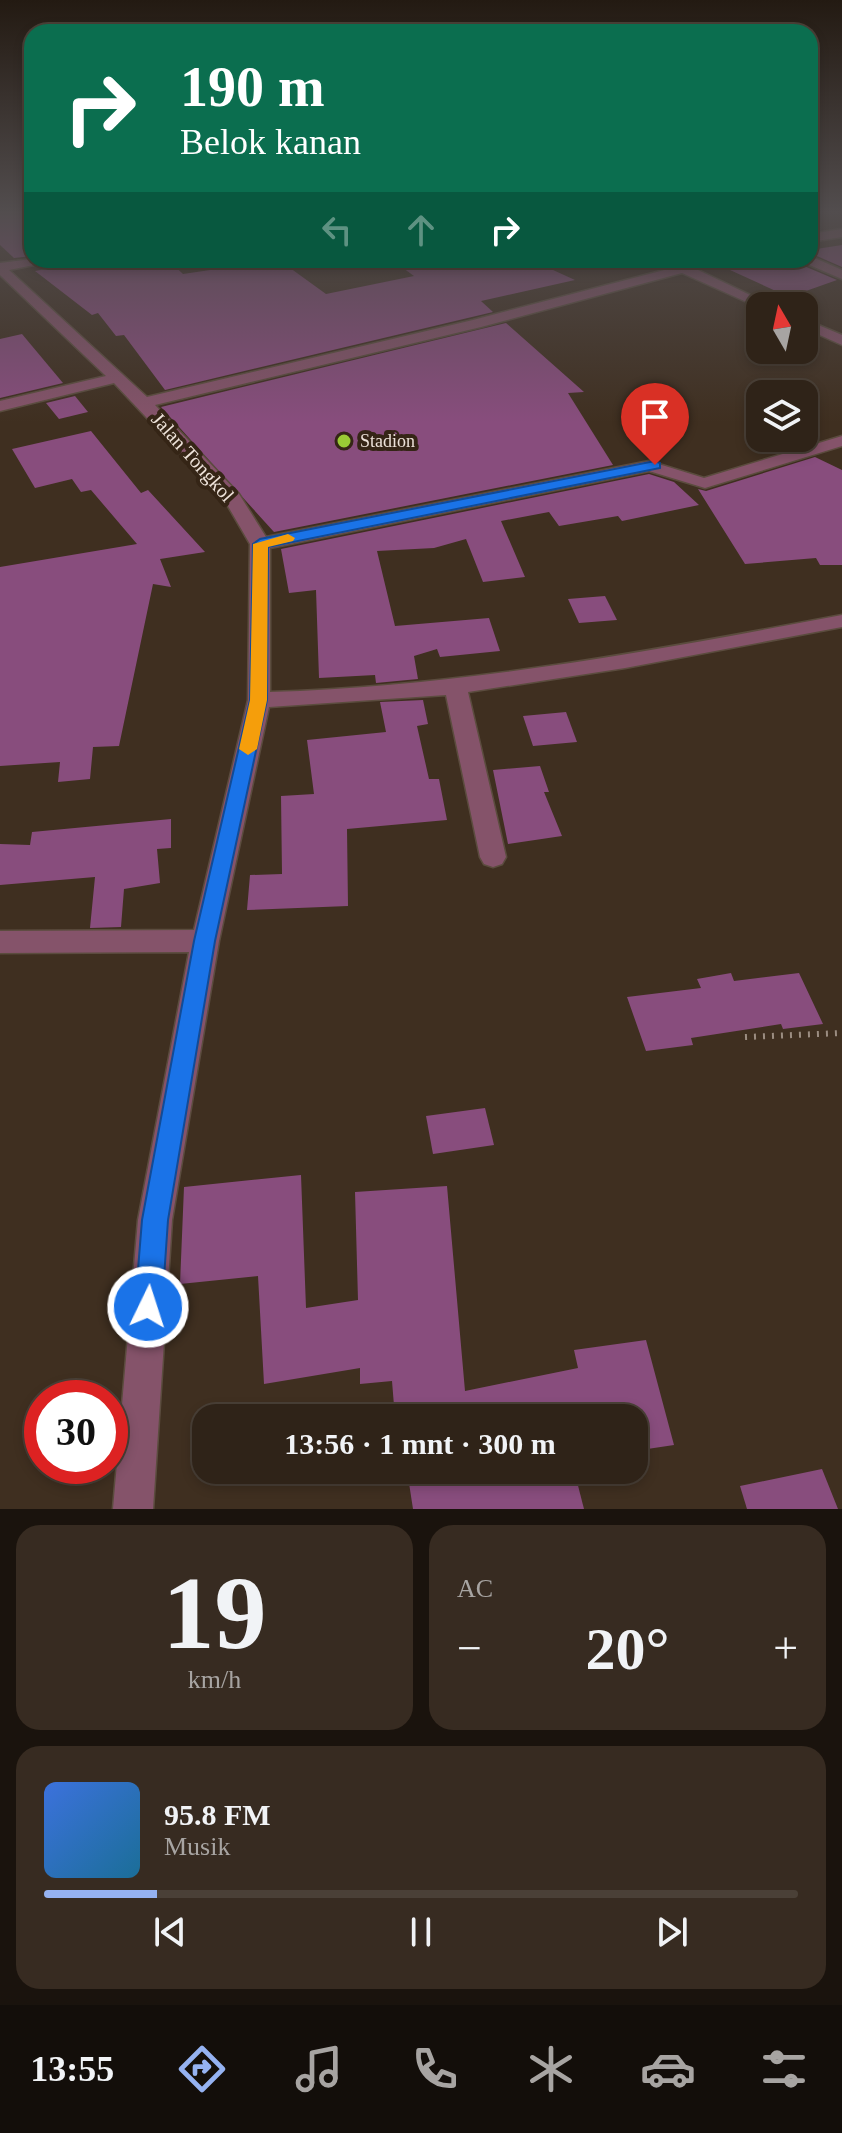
<!DOCTYPE html>
<html lang="id">
<meta charset="utf-8">
<style>
:root{--surface:#2f2318;--page:#372b21;--text:#f1f3f6;--muted:#a7a4a2;--line:#4a4037;--accent:#95b2f1}
body{margin:0;font-family:Georgia,serif;background:var(--page);color:var(--text);height:100vh;display:flex;flex-direction:column;font-size:30px;white-space:nowrap}
*{box-sizing:border-box;margin:0}
p{font-size:26px;color:var(--muted)}
.icon{flex:none;width:44px;height:44px;fill:none;stroke:currentColor;stroke-width:2;stroke-linecap:round;stroke-linejoin:round}
.map{position:relative;height:1509px;overflow:hidden}
.drawer{display:flex;flex-direction:column;gap:16px;padding:16px;background:#1a130d;flex:1}
.drawer>*{flex:none}
.top-card{position:absolute;left:24px;top:24px;width:794px;height:244px;border-radius:24px;box-shadow:0 4px 12px #0003,0 0 0 2px var(--line);background:#0b6e4f;color:#fff;overflow:hidden}
.needle{width:52px;rotate:351deg}
.controls{position:absolute;left:746px;top:292px;display:grid;gap:16px}
.controls a{display:grid;place-items:center;width:72px;height:72px;border-radius:16px;background:var(--surface);box-shadow:0 4px 12px #0003,0 0 0 2px var(--line);font-size:40px}
.speed{position:absolute;left:24px;top:1380px;display:flex;gap:16px;font-size:40px;font-weight:700;text-align:center}
.speed>*{display:grid;place-content:center;width:104px;height:104px;border-radius:50%;background:var(--surface);box-shadow:0 4px 12px #0003,0 0 0 2px var(--line);line-height:1}
.speed .limit{border:12px solid #d22;background:#fff;color:#111}
.pin{position:absolute;display:grid;place-items:center;width:68px;height:68px;color:#fff;margin:-82px -34px;border-radius:50% 50% 50% 0;rotate:-45deg;box-shadow:0 0 8px #0007}
.pin .icon{rotate:45deg}
.me{position:absolute;width:88px;margin:-44px;rotate:4deg;stroke-linejoin:round;filter:drop-shadow(0 0 6px #0008)}
.turn{display:flex;align-items:center;gap:28px;height:168px;padding:0 24px;font-size:36px}
.turn .icon{width:104px;height:104px;stroke-width:2.5}
.turn b{display:block;font-size:56px;line-height:68px}
.lanes{display:flex;align-items:center;height:76px;padding:0 24px;background:#0003;justify-content:center;gap:40px;direction:ltr}
.lanes .off{opacity:.35}
.big{font-size:60px;font-weight:700;line-height:1.1}
.drawer .card{flex:1;display:flex;flex-direction:column;justify-content:center;gap:12px;min-width:0;padding:0 28px;border-radius:24px;background:var(--page)}
.drawer .dial{align-items:center;gap:0}
.dial b{font-size:104px;line-height:1}
.song{display:flex;align-items:center;gap:24px}
.cover{width:96px;height:96px;border-radius:12px;background:linear-gradient(135deg,hsl(220 70% 55%),hsl(200 70% 35%))}
.played{height:8px;border-radius:4px;background:linear-gradient(90deg,var(--accent) 15%,var(--line) 15%)}
.keys{display:flex;justify-content:space-around;direction:ltr}
.heat{display:flex;justify-content:space-between;align-items:center;font-size:44px;direction:ltr}
.drawer .tiles{flex:1;display:grid;gap:16px;grid-template-columns:1fr 1fr}
.card:last-child{grid-column:span 2}
.trip{position:absolute;left:192px;top:1404px;width:456px;height:80px;border-radius:24px;background:var(--surface);box-shadow:0 4px 12px #0003,0 0 0 2px var(--line);font-weight:700;line-height:80px;text-align:center}
.tab-bar{display:flex;height:128px;justify-content:space-around;align-items:center;background:#130e0a;color:var(--muted)}
.tab-bar .icon{width:56px;height:56px}
.tab-bar .current{color:var(--accent)}
.tab-bar b{font-size:36px;color:var(--text)}
.map>svg:first-child{display:block}
</style>
<div class="map">
<svg width="842" height="1509" viewBox="0 0 842 1509">
<rect width="100%" height="100%" fill="#3f2f20"/>
<!-- building -->
<g fill="#884d7d">
<path d="M0,211H32V256L14,258L0,245Z"/>
<path d="M842,245V267L810,253V250Z"/>
<path d="M93,260H168L183,274L279,260L326,294L414,276L392,260H531L575,280L481,301L493,312L165,390L124,335L116,336L98,313L92,315L35,271Z"/>
<path d="M763,260H801L804,266L837,280L789,297L730,270Z"/>
<path d="M506,323L584,392L568,393L613,465L274,532L161,407Z"/>
<path d="M22,334L63,383L0,398V339Z"/>
<path d="M75,396L88,412L59,419L46,403Z"/>
<path d="M91,431L141,493L148,490L205,552L160,559L171,587L153,584L119,746L93,747L90,779L58,782L60,762L0,766V567L137,544L91,490L81,492L72,479L35,488L12,449Z"/>
<path d="M815,457L842,470V565H820L816,558L745,564L698,489L706,491Z"/>
<path d="M649,474L674,482L699,505L622,521L618,516L559,526L549,512L501,521L525,577L483,582L466,539L434,548L377,551L395,626L489,618L500,651L440,657L437,649L414,656L418,679L376,683L375,675L319,678L316,590L289,593L281,549Z"/>
<path d="M605,596L617,620L579,623L568,599Z"/>
<path d="M423,700L428,724L417,726L429,779H439L447,820L347,829L348,906L247,910L250,875L282,874L281,796L314,794L307,740L386,732L380,702Z"/>
<path d="M566,712L577,742L533,746L523,716Z"/>
<path d="M540,766L549,792H544L562,836L508,844L493,770Z"/>
<path d="M171,819V848L157,849L160,883L124,889L121,927L90,928L95,877L0,885V844L30,845L32,832Z"/>
<path d="M731,973L734,981L799,973L823,1024L783,1029L781,1024L691,1038L693,1045L646,1051L627,997L701,988L697,979Z"/>
<path d="M485,1108L494,1145L433,1154L426,1116Z"/>
<path d="M301,1175L306,1308L358,1300L355,1192L447,1186L465,1391L578,1368L574,1350L646,1340L674,1445L634,1451V1418H395L392,1381L360,1384V1368L264,1384L258,1276L180,1284L184,1187Z"/>
<path d="M822,1469L838,1509H747L740,1486Z"/>
<path d="M407,1470H574L584,1509H413Z"/>
</g>
<g fill="none" stroke-linecap="round" stroke-linejoin="round">
<!-- minor casing -->
<g stroke="#5b4c3e" stroke-width="3">
<g id="minor">
<path d="M842,229V237L810,242V234Z"/>
<path d="M810,256L842,270V279L805,263L804,260H810Z"/>
<path d="M32,259L59,260L9,270L147,397L473,320L672,268L677,262L722,260L696,269L773,306L760,308L682,273L481,327L155,405L239,494L266,537L649,461L704,478L842,436V446L705,488L649,471L270,548V692C464,686 652,651 842,615V627L625,668L468,692L506,857L502,864L493,867L484,864L480,857L446,695L269,707L219,941L172,1220L153,1509H113L138,1220L189,952L0,953V931L194,930L248,700L250,544L225,501L114,383L0,411V401L106,376L0,275V263Z"/>
<path d="M804,319L842,335V345L804,328Z"/>
</g>
</g>
<!-- path -->
<path stroke="#9b8d81" stroke-width="6" stroke-dasharray="2 7" stroke-linecap="butt" d="M745,1037L842,1033"/>
<!-- minor -->
<use href="#minor" fill="#85536a" fill-rule="evenodd"/>
</g>
<!-- sky -->
<linearGradient id="sky" x2="0" y2="1"><stop stop-color="#231a12"/><stop offset="0.5" stop-color="#524d4e"/><stop offset="1" stop-color="#524d4e" stop-opacity="0"/></linearGradient>
<rect width="842" height="423" fill="url(#sky)"/>
<!-- route -->
<path fill="#1a73e8" stroke="#114b97" stroke-width="2" d="M655,461L660,463V468L268,547L267,700L215,941L168,1220L162,1307L158,1316L148,1320L139,1316L135,1307L142,1220L194,941L250,700L253,544L260,539Z"/>
<!-- slow -->
<path fill="#f59e0b" d="M288,534L295,538L293,541L268,547L267,700L257,749L248,755L239,749L250,700L253,544Z"/>
<!-- markers -->
<circle fill="#9acb35" stroke="#352516" stroke-width="3" cx="344" cy="441" r="8"/>
<g text-anchor="middle" dominant-baseline="central" stroke-width="8" stroke-linejoin="round" paint-order="stroke">
<!-- far-poi labels -->
<g font-size="18" fill="#ede2d9" stroke="#352516" text-anchor="start">
<text x="360" y="441">Stadion</text>
</g>
<!-- street labels -->
<g font-size="20" fill="#ede2d9" stroke="#352516">
<text transform="translate(193 457) rotate(48)">Jalan Tongkol</text>
</g>
</g>
</svg>
<div class="controls">
<a><svg class="needle" viewBox="-14 -14 28 28"><path d="M0-13l5 13h-10z" fill="#e53935"/><path d="M0 13l5-13h-10z" fill="#a7a4a2"/></svg></a>
<a><svg class="icon" aria-label="layers" viewBox="0 0 24 24"><path d="M12 4l9 5-9 5-9-5zM3 14l9 5 9-5"/></svg></a>
</div>
<div class="speed"><div class="limit">30</div></div>
<div class="pin" style="left:655px;top:465px;background:#d93025"><svg class="icon" aria-label="arrive" viewBox="0 0 24 24"><path d="M6 21V4h12l-3 4 3 4H6"/></svg></div>
<svg class="me" style="left:148px;top:1307px" viewBox="-20 -20 40 40"><circle r="17" fill="#1a73e8" stroke="#fff" stroke-width="3"/><path d="M0-11L8 9 0 5-8 9z" fill="#fff"/></svg>
<div class="trip">13:56 · 1 mnt · 300 m</div>
<div class="top-card">
<div class="turn"><svg class="icon" aria-label="right" viewBox="0 0 24 24"><path d="M7 20v-9h11M14 6l5 5-5 5"/></svg><div><b>190 m</b>Belok kanan</div></div>
<div class="lanes"><svg class="icon off" aria-label="left" viewBox="0 0 24 24"><path d="M17 20v-9H6M10 6l-5 5 5 5"/></svg><svg class="icon off" aria-label="ahead" viewBox="0 0 24 24"><path d="M12 20V5M6 11l6-6 6 6"/></svg><svg class="icon" aria-label="right" viewBox="0 0 24 24"><path d="M7 20v-9h11M14 6l5 5-5 5"/></svg></div>
</div>
</div>
<section class="drawer">
<div class="tiles">
<div class="card dial"><b>19</b><p>km/h</p></div>
<div class="card"><p>AC</p>
<div class="heat"><a>−</a><b class="big">20°</b><a>+</a></div>
</div>
<div class="card">
<div class="song"><i class="cover"></i><div><b>95.8 FM</b><p>Musik</p></div></div>
<div class="played"></div>
<div class="keys"><svg class="icon" aria-label="previous" viewBox="0 0 24 24"><path d="M18 5L8 12l10 7zM5 5v14"/></svg><svg class="icon" aria-label="pause" viewBox="0 0 24 24"><path d="M8 5v14M16 5v14"/></svg><svg class="icon" aria-label="next" viewBox="0 0 24 24"><path d="M6 5l10 7-10 7zM19 5v14"/></svg></div>
</div>
</div>
</section>
<nav class="tab-bar">
<b>13:55</b>
<svg class="icon current" aria-label="directions" viewBox="0 0 24 24"><path d="M12 3l9 9-9 9-9-9zM9 14v-3h6M13 9l2 2-2 2"/></svg>
<svg class="icon" aria-label="music" viewBox="0 0 24 24"><path d="M9 18V5l10-2v13"/><circle cx="6" cy="18" r="3"/><circle cx="16" cy="16" r="3"/></svg>
<svg class="icon" aria-label="phone" viewBox="0 0 24 24"><path d="M5 4h4l2 5-3 2q2 4 5 5l2-3 5 2v4C11 20 4 13 5 4z"/></svg>
<svg class="icon" aria-label="climate" viewBox="0 0 24 24"><path d="M12 3v18M4 7l16 10M4 17L20 7"/></svg>
<svg class="icon" aria-label="car" viewBox="0 0 24 24"><path d="M5 17H2v-5l4-1 3-4h7l3 4 3 1v5h-3M9 17h6M6 11h13"/><circle cx="7" cy="17" r="2"/><circle cx="17" cy="17" r="2"/></svg>
<svg class="icon" aria-label="filters" viewBox="0 0 24 24"><path d="M4 7h16M4 17h16"/><circle cx="9" cy="7" r="2"/><circle cx="15" cy="17" r="2"/></svg>
</nav>
